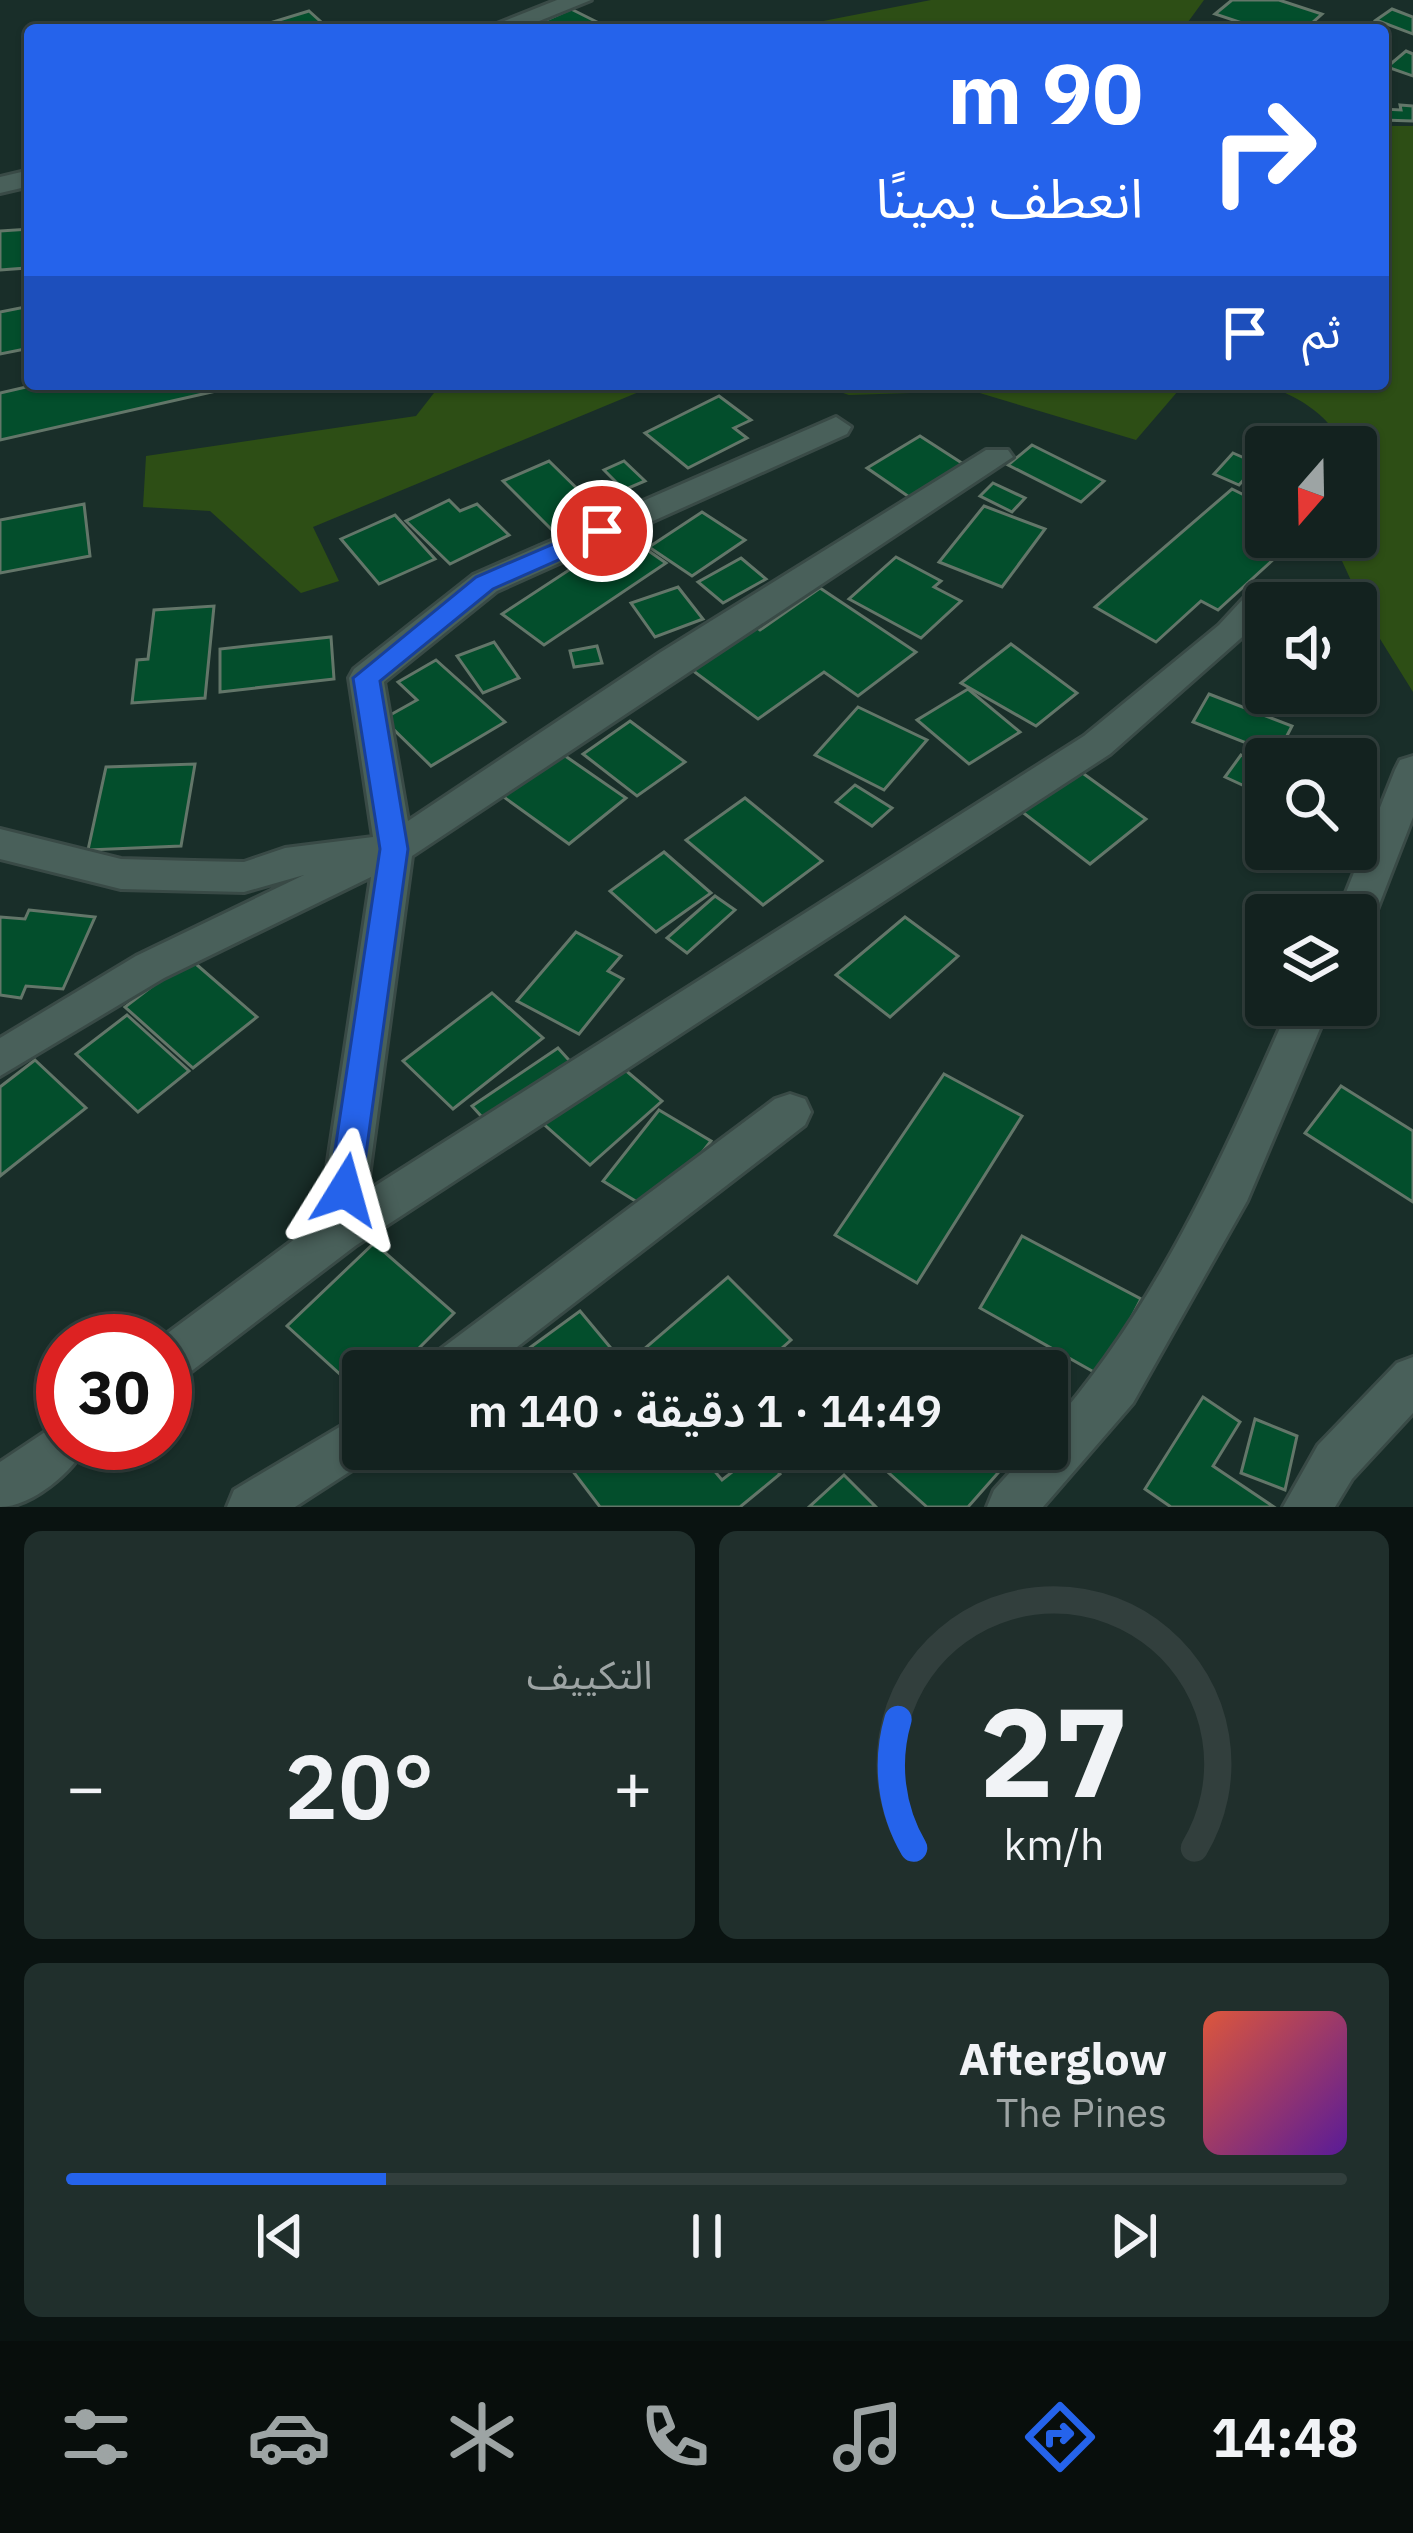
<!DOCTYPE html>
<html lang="ar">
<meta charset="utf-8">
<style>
:root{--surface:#13221f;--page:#202f2c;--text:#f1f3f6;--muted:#9da4a4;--line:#323f3d;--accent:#2563eb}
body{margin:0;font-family:"IBM Plex Sans","Noto Sans Arabic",sans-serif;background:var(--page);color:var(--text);direction:rtl;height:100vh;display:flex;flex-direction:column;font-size:45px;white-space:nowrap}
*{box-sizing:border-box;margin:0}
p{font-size:39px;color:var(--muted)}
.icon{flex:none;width:66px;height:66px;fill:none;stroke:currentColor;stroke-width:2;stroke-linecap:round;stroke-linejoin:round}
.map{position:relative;height:1507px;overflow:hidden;direction:ltr}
.drawer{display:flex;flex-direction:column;gap:24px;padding:24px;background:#0a1311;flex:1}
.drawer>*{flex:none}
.banner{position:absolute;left:24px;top:24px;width:1365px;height:366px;border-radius:12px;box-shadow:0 3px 9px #0004,0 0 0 3px var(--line);direction:rtl;background:#2563eb;color:#fff;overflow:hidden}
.needle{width:78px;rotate:200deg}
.tools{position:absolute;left:1245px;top:426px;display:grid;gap:24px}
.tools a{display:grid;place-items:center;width:132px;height:132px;border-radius:12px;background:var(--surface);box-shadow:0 3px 9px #0004,0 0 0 3px var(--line);font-size:60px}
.speed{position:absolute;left:36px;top:1314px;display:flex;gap:24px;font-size:60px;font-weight:700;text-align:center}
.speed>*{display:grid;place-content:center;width:156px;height:156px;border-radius:50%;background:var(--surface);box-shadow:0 3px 9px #0004,0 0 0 3px var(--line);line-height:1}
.speed .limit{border:18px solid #d22;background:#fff;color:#111}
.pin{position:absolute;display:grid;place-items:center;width:102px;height:102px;color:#fff;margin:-51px;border:6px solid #fff;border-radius:50%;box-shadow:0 3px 12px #0007}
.me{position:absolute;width:132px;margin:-66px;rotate:8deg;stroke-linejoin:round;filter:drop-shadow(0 0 9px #0008)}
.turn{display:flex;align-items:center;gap:42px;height:252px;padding:0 48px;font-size:54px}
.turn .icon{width:156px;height:156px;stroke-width:2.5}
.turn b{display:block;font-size:84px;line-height:102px}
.then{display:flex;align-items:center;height:114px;padding:0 48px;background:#0003;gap:24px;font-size:45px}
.big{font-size:90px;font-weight:600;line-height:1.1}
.drawer .card{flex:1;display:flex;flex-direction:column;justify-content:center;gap:18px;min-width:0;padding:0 42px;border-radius:18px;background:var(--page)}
.drawer .dial{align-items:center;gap:0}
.dial svg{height:312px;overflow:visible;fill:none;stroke:var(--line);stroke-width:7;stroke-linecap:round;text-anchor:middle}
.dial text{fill:var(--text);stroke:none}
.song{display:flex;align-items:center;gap:36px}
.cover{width:144px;height:144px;border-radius:18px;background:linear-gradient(135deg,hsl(10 70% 55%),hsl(270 70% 35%))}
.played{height:12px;border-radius:6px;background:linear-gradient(90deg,var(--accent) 25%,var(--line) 25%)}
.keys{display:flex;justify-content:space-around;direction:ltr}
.heat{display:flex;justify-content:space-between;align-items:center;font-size:66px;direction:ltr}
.drawer .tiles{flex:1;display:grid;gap:24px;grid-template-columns:1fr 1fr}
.card:last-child{grid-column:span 2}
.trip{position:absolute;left:342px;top:1350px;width:726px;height:120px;border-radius:12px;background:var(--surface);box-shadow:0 3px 9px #0004,0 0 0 3px var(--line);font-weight:600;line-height:120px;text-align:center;direction:rtl}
.tab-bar{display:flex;height:192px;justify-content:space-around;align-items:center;background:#080e0c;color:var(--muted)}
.tab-bar .icon{width:84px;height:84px}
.tab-bar .on{color:var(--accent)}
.tab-bar b{font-size:54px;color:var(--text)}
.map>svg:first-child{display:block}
</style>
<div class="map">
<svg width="1413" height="1507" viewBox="0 0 1413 1507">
<rect width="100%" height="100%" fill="#192e29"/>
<!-- green -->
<g fill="#2d4e15">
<path d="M931,0H1204L1188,22L1209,30H777Z"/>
<path d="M1383,126H1413V692L1372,626L1336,548L1338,537H1356V447H1342C1334,416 1289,390 1259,384H1383Z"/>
<path d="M441,384H658L313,527L339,581L301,593L210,511L143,507L146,456L416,416Z"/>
<path d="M816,384H1184L1136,440L973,391L849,395Z"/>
</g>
<!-- building -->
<g fill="#034e2c" stroke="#637669" stroke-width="3">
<path d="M1232,0H1279L1322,14L1304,30H1263L1215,14Z"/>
<path d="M571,9L613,30H524Z"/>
<path d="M1392,9L1413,17V34L1376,20Z"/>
<path d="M309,11L330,30L250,29Z"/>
<path d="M1406,51L1413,54V76L1387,67Z"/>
<path d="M1400,105L1413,106V121L1383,120V109L1401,110Z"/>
<path d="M30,229L26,268L0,270V231Z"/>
<path d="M30,306V348L0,354V312Z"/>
<path d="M39,384H247L0,440V393Z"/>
<path d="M719,396L751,420L734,428L747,438L688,468L645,433Z"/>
<path d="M1289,426L1301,447H1272L1262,428Z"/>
<path d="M920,436L968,467L915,501L867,468Z"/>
<path d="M1032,445L1104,481L1081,502L1008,465Z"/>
<path d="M1233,453L1258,464L1239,485L1214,474Z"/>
<path d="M549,461L599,510L553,531L503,481Z"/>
<path d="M624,461L645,481L624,490L604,470Z"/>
<path d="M993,483L1025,498L1012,512L980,496Z"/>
<path d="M1232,489L1266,506V537H1298L1218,610L1201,601L1156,642L1095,607Z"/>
<path d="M449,500L460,511L477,504L509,535L450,564L406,521Z"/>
<path d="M84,504L90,556L0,573V520Z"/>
<path d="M984,506L1045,529L1002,587L939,562Z"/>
<path d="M702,512L745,540L692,576L649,547Z"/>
<path d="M395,515L435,559L379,584L341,539Z"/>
<path d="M624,534L666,563L544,645L502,614Z"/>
<path d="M896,557L941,581L934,587L961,601L921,638L849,599Z"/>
<path d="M741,558L766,579L723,603L698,582Z"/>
<path d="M678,587L703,619L655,637L631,603Z"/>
<path d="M820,588L916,652L858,696L824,672L758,719L688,667L752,624L760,630Z"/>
<path d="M214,606L205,698L132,703L137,660L148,659L154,610Z"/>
<path d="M331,637L334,679L220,692V649Z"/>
<path d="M494,642L519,678L483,693L457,656Z"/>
<path d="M1011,644L1077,693L1036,726L961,683Z"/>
<path d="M597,646L602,663L574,667L570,651Z"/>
<path d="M436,660L505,722L431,766L383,719L417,700L398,682Z"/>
<path d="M968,689L1020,732L969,764L917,720Z"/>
<path d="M1209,694L1292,726L1277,755L1193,722Z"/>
<path d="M858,707L927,740L884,790L815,755Z"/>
<path d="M630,721L685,762L637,796L583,754Z"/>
<path d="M558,751L626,798L569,844L501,795Z"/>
<path d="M1241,755L1266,767L1262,794L1225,777Z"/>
<path d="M195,764L181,846L88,850L106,767Z"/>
<path d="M1077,769L1146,819L1090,864L1021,811Z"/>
<path d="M855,785L892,808L872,826L836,802Z"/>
<path d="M745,798L822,861L763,905L686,840Z"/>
<path d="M664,852L711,893L656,932L610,891Z"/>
<path d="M715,896L735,910L687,953L667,938Z"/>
<path d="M29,910L95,917L63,989L26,986L21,998L0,995V917L25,919Z"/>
<path d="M905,917L958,956L890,1017L836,975Z"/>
<path d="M576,932L621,956L608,971L623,979L579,1034L517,1001Z"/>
<path d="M189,958L257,1017L193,1068L125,1007Z"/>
<path d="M492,993L543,1038L453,1109L403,1061Z"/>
<path d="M127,1015L189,1071L138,1112L76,1054Z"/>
<path d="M558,1048L577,1069L491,1127L472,1106Z"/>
<path d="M611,1058L662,1101L590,1165L539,1120Z"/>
<path d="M35,1060L86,1108L0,1176V1087Z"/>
<path d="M944,1074L1022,1116L917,1283L835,1235Z"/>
<path d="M1341,1086L1413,1131V1202L1305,1133Z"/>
<path d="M659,1110L711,1141L655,1213L603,1181Z"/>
<path d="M1022,1236L1141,1299L1101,1376L980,1308Z"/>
<path d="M374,1243L454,1313L396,1371H363V1395L287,1326Z"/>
<path d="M728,1277L791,1340L756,1371H652L637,1355Z"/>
<path d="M580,1311L630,1371H498Z"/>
<path d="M911,1351L935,1371H892Z"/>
<path d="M1203,1397L1240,1422L1213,1466L1274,1507H1171L1145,1489Z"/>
<path d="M1255,1419L1297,1436L1285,1490L1241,1473Z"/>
<path d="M556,1449H696L722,1480L760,1450L780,1474L740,1507H600Z"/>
<path d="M862,1449H1019L968,1507H927Z"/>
<path d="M844,1475L876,1507H809Z"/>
</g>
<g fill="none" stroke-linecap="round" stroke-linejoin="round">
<!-- minor casing -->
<g stroke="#394a46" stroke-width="6">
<g id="minor">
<path d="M557,0H591L517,30H482Z"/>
<path d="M30,170V186L0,193V177Z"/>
<path d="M836,417L851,427L847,434L497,591L384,682L408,821L661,652L986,450H1008L1013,457L412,856L367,1191L1084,736L1219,625L1257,584H1281L1286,592L1278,603H1266V616L1110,754L355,1246L181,1379L165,1385V1341H157L319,1221L371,877L164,978L0,1076V1038L136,956L304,875L244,892L121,889L0,859V829L121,859L194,861L244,862L285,848L373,837L349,678L354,669L473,575Z"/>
<path d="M1413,756V817L1375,915L1370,926L1356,930V915H1337L1395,770L1400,760Z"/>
<path d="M1290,1005H1330L1247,1201L1133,1403L1043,1507H987L994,1490L1031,1449H1047V1431C1157,1308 1224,1155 1290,1005Z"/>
<path d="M790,1094L805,1099L811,1112L805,1125L486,1371H426L433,1355L775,1099Z"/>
<path d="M1413,1357V1413L1352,1479L1335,1507H1283L1318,1445L1397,1363Z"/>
<path d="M363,1413V1449L380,1452L295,1507H227L234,1490Z"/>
<path d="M63,1420V1443H87C74,1472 31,1507 0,1507V1462Z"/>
</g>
</g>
<!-- minor -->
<use href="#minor" fill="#49605a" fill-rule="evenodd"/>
</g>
<!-- route -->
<path fill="#2563eb" stroke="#184099" stroke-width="3" d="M602,523L610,525V537L493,589L380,681L408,849L361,1190L357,1200L345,1204L333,1200L329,1190L380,849L353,678L476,577Z"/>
</svg>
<div class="tools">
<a><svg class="needle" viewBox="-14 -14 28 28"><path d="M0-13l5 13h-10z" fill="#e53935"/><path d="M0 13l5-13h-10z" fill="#9da4a4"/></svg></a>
<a><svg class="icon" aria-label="sound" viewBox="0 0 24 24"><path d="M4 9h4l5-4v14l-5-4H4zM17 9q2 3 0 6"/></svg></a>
<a><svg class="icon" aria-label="search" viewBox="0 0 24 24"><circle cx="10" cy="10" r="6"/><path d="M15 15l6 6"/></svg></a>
<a><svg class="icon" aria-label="layers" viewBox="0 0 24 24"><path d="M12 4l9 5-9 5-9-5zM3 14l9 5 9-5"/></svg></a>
</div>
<div class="speed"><div class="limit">30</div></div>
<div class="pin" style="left:602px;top:531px;background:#d93025"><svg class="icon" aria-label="arrive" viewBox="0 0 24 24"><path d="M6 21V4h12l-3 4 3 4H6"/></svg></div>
<svg class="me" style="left:345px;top:1190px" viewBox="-20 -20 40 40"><path d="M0-17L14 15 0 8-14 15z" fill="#2563eb" stroke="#fff" stroke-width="4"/></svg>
<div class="trip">14:49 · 1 دقيقة · 140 m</div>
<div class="banner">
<div class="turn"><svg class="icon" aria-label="right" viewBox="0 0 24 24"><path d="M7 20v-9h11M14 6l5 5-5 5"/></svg><div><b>90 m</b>انعطف يمينًا</div></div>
<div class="then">ثم<svg class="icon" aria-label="arrive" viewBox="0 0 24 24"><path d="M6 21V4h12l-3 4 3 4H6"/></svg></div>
</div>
</div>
<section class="drawer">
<div class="tiles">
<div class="card dial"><svg viewBox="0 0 100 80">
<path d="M14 69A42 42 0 1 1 86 69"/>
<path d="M14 69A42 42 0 0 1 10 36" stroke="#2563eb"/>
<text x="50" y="56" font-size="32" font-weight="700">27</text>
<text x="50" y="72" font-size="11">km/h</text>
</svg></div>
<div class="card"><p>التكييف</p>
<div class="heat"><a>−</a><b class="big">20°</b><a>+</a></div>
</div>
<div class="card">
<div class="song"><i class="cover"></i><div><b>Afterglow</b><p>The Pines</p></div></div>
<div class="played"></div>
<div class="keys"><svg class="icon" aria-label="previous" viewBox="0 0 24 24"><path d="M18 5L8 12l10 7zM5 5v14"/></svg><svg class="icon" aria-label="pause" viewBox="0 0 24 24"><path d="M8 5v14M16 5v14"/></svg><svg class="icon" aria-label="next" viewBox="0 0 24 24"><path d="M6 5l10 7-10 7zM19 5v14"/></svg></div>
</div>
</div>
</section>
<nav class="tab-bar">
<b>14:48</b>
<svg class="icon on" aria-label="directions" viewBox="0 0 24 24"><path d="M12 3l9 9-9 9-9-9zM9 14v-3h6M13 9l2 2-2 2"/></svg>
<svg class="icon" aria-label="music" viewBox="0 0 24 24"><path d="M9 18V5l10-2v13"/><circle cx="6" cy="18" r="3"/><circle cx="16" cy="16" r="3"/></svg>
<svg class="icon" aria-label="phone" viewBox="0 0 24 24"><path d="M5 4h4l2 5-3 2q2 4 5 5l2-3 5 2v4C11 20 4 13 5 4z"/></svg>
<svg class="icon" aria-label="climate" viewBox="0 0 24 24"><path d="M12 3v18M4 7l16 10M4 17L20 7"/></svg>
<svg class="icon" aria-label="car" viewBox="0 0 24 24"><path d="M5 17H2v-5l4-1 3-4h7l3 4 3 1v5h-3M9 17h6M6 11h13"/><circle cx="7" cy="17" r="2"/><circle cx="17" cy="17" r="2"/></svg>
<svg class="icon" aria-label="filters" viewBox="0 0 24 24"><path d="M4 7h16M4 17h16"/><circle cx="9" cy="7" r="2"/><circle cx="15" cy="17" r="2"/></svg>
</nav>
